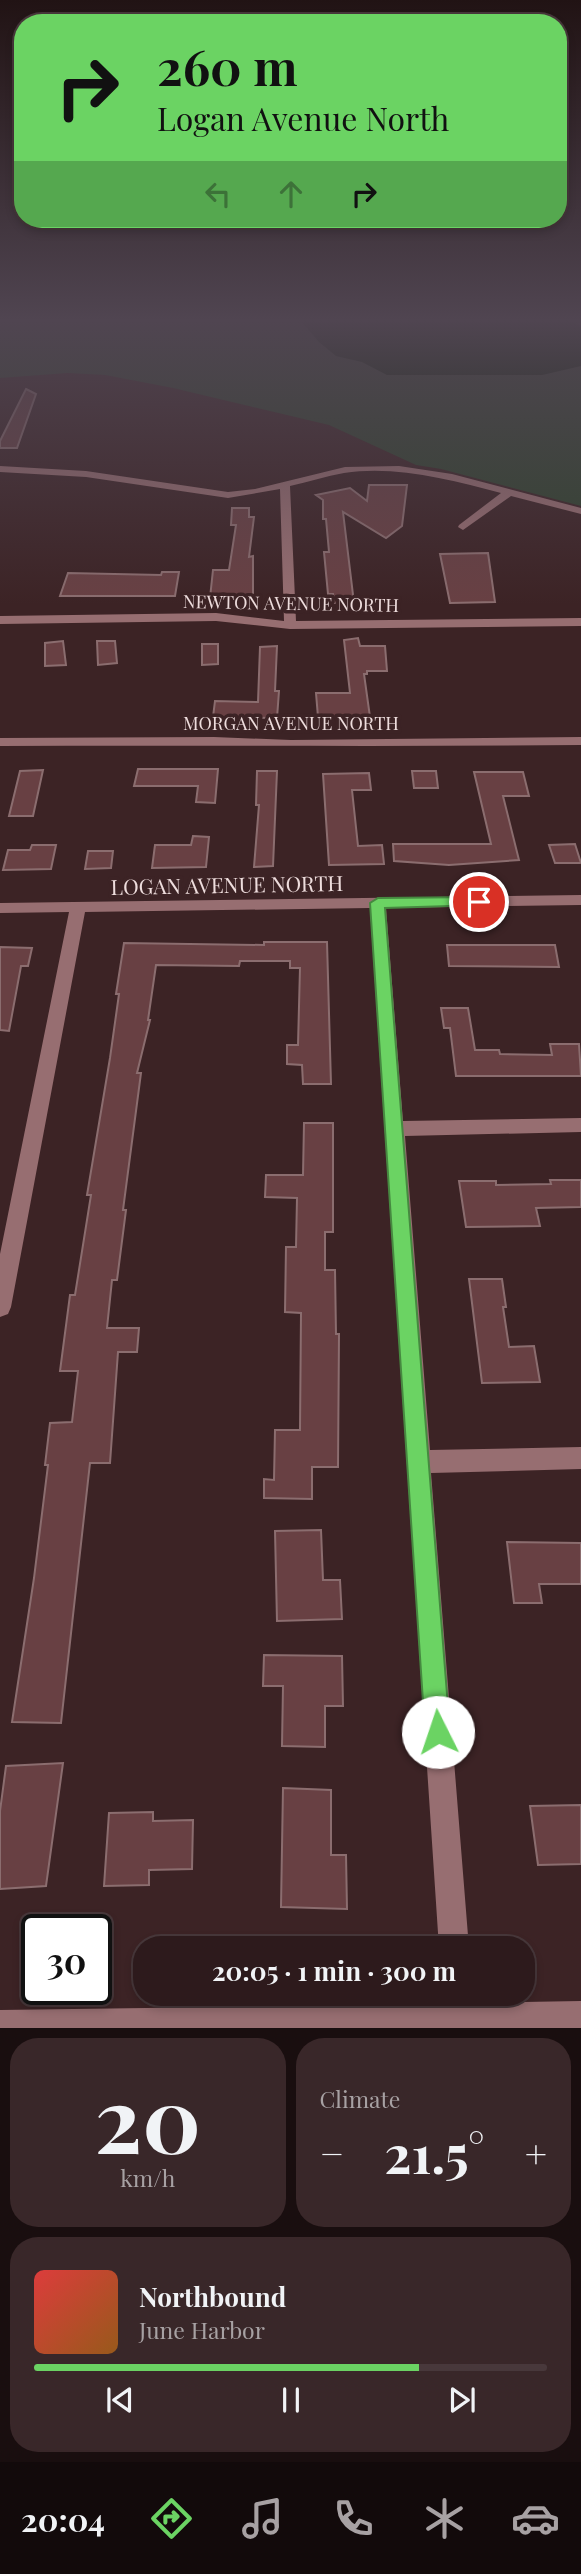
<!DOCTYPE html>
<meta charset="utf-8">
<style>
:root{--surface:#2d1a1c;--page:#392729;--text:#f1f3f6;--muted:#a7a1a3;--line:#48383b;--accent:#6bd363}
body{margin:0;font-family:"Playfair Display",serif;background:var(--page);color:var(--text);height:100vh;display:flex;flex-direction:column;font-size:26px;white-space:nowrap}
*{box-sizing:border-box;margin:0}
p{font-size:23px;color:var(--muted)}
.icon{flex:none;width:38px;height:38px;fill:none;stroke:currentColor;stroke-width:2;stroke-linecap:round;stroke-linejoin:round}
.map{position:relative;height:2028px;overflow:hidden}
.sheet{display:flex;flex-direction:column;gap:10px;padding:10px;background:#190e0f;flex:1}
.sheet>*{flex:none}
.top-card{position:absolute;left:14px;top:14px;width:553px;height:214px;border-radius:28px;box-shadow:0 4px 10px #0003,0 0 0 2px var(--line);background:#6bd363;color:#111;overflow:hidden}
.speed{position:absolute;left:21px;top:1914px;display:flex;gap:14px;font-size:35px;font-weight:700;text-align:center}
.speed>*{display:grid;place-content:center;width:91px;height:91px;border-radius:50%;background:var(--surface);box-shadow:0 4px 10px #0003,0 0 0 2px var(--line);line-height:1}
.speed .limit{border:4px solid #111;border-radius:10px;background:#fff;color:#111}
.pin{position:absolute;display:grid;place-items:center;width:60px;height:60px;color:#fff;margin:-30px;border:4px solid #fff;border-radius:50%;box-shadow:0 2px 7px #0007}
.me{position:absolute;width:77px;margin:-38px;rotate:356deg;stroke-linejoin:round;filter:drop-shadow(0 0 5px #0008)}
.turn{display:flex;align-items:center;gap:24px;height:147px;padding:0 28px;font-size:32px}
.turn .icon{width:91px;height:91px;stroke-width:2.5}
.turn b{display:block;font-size:49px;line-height:60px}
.lanes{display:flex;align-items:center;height:66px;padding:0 28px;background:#0003;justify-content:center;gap:35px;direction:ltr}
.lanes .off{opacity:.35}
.big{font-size:52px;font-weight:700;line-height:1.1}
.sheet .tile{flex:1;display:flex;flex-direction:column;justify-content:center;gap:10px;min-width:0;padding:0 24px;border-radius:28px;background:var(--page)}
.sheet .dial{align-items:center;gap:0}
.dial b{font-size:91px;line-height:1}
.song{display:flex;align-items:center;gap:21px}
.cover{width:84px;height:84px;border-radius:10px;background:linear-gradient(135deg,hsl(0 70% 55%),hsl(30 70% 35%))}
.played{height:7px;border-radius:4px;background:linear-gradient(90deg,var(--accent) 75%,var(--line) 75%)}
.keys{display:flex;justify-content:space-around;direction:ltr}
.heat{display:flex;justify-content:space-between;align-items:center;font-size:38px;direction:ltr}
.sheet .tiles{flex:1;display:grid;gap:10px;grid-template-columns:1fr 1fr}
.tile:last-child{grid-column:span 2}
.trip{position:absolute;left:133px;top:1936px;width:402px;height:70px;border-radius:28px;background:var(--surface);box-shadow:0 4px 10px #0003,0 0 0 2px var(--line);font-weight:700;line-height:70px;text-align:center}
.tab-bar{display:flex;height:112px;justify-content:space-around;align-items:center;background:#120a0b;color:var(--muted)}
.tab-bar .icon{width:49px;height:49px}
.tab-bar .selected{color:var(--accent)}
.tab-bar b{font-size:32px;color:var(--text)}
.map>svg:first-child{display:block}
</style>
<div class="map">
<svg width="581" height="2028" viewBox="0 0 581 2028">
<rect width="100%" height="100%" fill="#3c2325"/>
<!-- green -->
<path fill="#30422e" d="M0,320H581V506L441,469L416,465L329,425L173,388L105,375L68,373L0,378Z"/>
<!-- water -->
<path fill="#082007" d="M300,320H568L581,326V366L542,375H387L362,362L336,356L319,342Z"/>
<!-- building -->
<g fill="#684043" stroke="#8b6d6f" stroke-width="2">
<path d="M26,389L36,394L17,448H0V441Z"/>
<path d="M369,485H407L402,526L386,538L343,512L354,603H334L333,594H328L324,552H329L326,519H323V500L316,495L350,488L367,501Z"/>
<path d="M232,508H249V517H254L249,557L253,556V595L210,598L213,570H229L236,525H231Z"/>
<path d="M488,553L495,602L450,603L440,554Z"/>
<path d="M162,572H179L175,596H60L68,573L161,575Z"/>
<path d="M358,638L360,646H385L387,671H367V674H364L370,717H318L316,693H350L344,640Z"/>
<path d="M63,641L66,665L45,666V643Z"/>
<path d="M97,641H115L117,663L98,665Z"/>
<path d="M202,644H218V664L202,665Z"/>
<path d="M277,646L275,691H279L277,718L213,717L215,701L258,702L260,647Z"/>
<path d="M138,769H218L215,803L196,802L198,786H134Z"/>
<path d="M43,770L33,816H9L20,771Z"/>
<path d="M257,771H277L273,866L254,867L259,805H256Z"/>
<path d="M412,771H436L438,788H414Z"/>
<path d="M474,772H523L529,796H503L519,860L449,865L394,861L393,844H491Z"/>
<path d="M369,773L371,790H352L358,846L382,845L384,864L329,865L323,774Z"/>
<path d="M193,836L209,837L206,867L152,868L155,845H191Z"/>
<path d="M575,844L581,863H555L549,845Z"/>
<path d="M32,845H56L51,869L3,870L8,850H30Z"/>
<path d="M88,851H113L111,868L85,869Z"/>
<path d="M264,942H327L331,1084H303L302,1065L287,1064V1045H298L300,968H290V961H240L239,966L156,965L148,1020H150L137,1073H141L123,1210H126L117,1280H112L107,1328H139L137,1352H118L110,1463H90L61,1723L12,1722L34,1578L48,1465H45L50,1423L72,1422L78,1371H60L70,1295H75L91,1195H87L110,1058L119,994H116L124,943L264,945Z"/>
<path d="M447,945H555L559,967L449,966Z"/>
<path d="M0,947L32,948L28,966H21L9,1031L0,1030Z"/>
<path d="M441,1008H468L475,1050H499L500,1054L552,1055L550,1044H579L581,1076H456L450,1028H444Z"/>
<path d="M304,1123H333V1232H325V1270H335L336,1334H339L338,1467H312V1499L264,1498V1479L274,1480L275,1430H300L301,1313L285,1312L286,1247H296L297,1198L265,1197L266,1175H303Z"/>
<path d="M550,1180H581V1207L536,1208L540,1226L466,1227L459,1181H496V1185L551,1184Z"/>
<path d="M469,1279H502L506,1307H503L509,1347L534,1346L540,1382L482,1383Z"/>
<path d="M321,1530L323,1580H340L342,1619L277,1621L275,1531Z"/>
<path d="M507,1542L581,1543V1584H539L542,1603H514Z"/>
<path d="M264,1655L342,1656L343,1706H325V1747L282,1746L283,1686H263Z"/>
<path d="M63,1763L46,1886L0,1889V1811L6,1766Z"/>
<path d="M283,1788L331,1790V1855H346L347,1909L281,1907Z"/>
<path d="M581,1805V1864L538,1865L530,1806Z"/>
<path d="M153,1812V1821L193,1820L192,1869L149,1870V1885L104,1886L109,1813Z"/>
</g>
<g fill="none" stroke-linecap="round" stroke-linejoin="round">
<!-- minor -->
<g fill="#976e71" fill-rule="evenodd">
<path d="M0,466L86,471L228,492L255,489L345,467L399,466L452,474L581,508V514L511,496L463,530L458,527L459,525L501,493C451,480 396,465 344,473C326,476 308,482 290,486L296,621L581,618V626L290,629L216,621L0,624V616L216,613L284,621L280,489L228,498L86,477L0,472Z"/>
<path d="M214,737L291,740L581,737V745C387,747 194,745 0,746V738Z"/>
<path d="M581,895V905L386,908L403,1121L581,1118V1132L405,1136L430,1450L581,1447V1469L431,1473L469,1948H439L370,908L85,912L11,1307L8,1314L0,1317V1254L69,912L0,913V903Z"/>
<path d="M442,1993H472L473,2003L581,2001V2028H0V2010L442,2004Z"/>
</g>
</g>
<!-- sky -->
<linearGradient id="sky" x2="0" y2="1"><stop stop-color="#211314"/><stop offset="0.53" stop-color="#504551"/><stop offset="1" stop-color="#504551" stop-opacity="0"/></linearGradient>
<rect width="581" height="604" fill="url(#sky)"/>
<!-- route -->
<path fill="#6bd363" stroke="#468940" stroke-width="2" d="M479,897L484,898L487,902L484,905L385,908L450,1732L446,1741L438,1744L429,1741L425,1732L370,903L378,898Z"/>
<g text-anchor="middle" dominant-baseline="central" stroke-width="7" stroke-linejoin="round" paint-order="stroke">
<!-- far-street labels -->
<g font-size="18" fill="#edd" stroke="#3c2325">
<text transform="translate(291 603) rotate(1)">NEWTON AVENUE NORTH</text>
<text x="291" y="723">MORGAN AVENUE NORTH</text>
</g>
<!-- street labels -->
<g font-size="21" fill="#edd" stroke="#3c2325">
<text transform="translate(227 884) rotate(-1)">LOGAN AVENUE NORTH</text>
</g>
</g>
</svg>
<div class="speed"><div class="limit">30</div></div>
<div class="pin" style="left:479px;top:902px;background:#d93025"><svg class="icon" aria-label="arrive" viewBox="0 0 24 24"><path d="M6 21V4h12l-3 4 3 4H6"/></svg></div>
<svg class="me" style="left:438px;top:1732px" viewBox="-20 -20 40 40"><circle r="19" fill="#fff"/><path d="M0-13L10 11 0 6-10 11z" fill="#6bd363"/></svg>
<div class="trip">20:05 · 1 min · 300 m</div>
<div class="top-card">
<div class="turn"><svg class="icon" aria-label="right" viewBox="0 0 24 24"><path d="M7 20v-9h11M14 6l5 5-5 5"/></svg><div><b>260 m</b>Logan Avenue North</div></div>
<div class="lanes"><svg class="icon off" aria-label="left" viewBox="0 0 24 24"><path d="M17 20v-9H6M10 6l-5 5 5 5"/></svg><svg class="icon off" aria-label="ahead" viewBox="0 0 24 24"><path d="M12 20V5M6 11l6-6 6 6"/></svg><svg class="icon" aria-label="right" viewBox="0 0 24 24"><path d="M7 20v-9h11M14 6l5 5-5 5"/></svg></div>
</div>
</div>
<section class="sheet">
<div class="tiles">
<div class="tile dial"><b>20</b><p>km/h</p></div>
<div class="tile"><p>Climate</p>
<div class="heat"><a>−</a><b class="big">21.5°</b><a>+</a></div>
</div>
<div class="tile">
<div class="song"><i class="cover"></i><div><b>Northbound</b><p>June Harbor</p></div></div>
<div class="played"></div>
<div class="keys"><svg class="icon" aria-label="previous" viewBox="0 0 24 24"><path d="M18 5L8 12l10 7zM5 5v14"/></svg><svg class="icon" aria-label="pause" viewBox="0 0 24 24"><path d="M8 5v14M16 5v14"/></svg><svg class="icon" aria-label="next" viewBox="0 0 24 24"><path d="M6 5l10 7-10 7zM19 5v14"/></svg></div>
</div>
</div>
</section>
<nav class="tab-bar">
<b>20:04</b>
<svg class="icon selected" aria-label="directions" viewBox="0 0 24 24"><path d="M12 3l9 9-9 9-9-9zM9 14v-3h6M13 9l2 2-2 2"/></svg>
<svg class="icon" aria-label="music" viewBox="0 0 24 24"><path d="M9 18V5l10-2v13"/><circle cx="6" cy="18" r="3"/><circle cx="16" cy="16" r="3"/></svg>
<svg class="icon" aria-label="phone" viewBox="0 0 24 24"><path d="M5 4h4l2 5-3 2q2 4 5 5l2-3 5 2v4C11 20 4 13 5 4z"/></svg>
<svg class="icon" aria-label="climate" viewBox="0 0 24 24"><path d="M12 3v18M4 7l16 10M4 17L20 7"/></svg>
<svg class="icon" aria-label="car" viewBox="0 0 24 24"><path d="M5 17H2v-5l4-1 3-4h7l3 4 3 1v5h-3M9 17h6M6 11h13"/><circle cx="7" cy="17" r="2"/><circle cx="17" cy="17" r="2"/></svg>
</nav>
